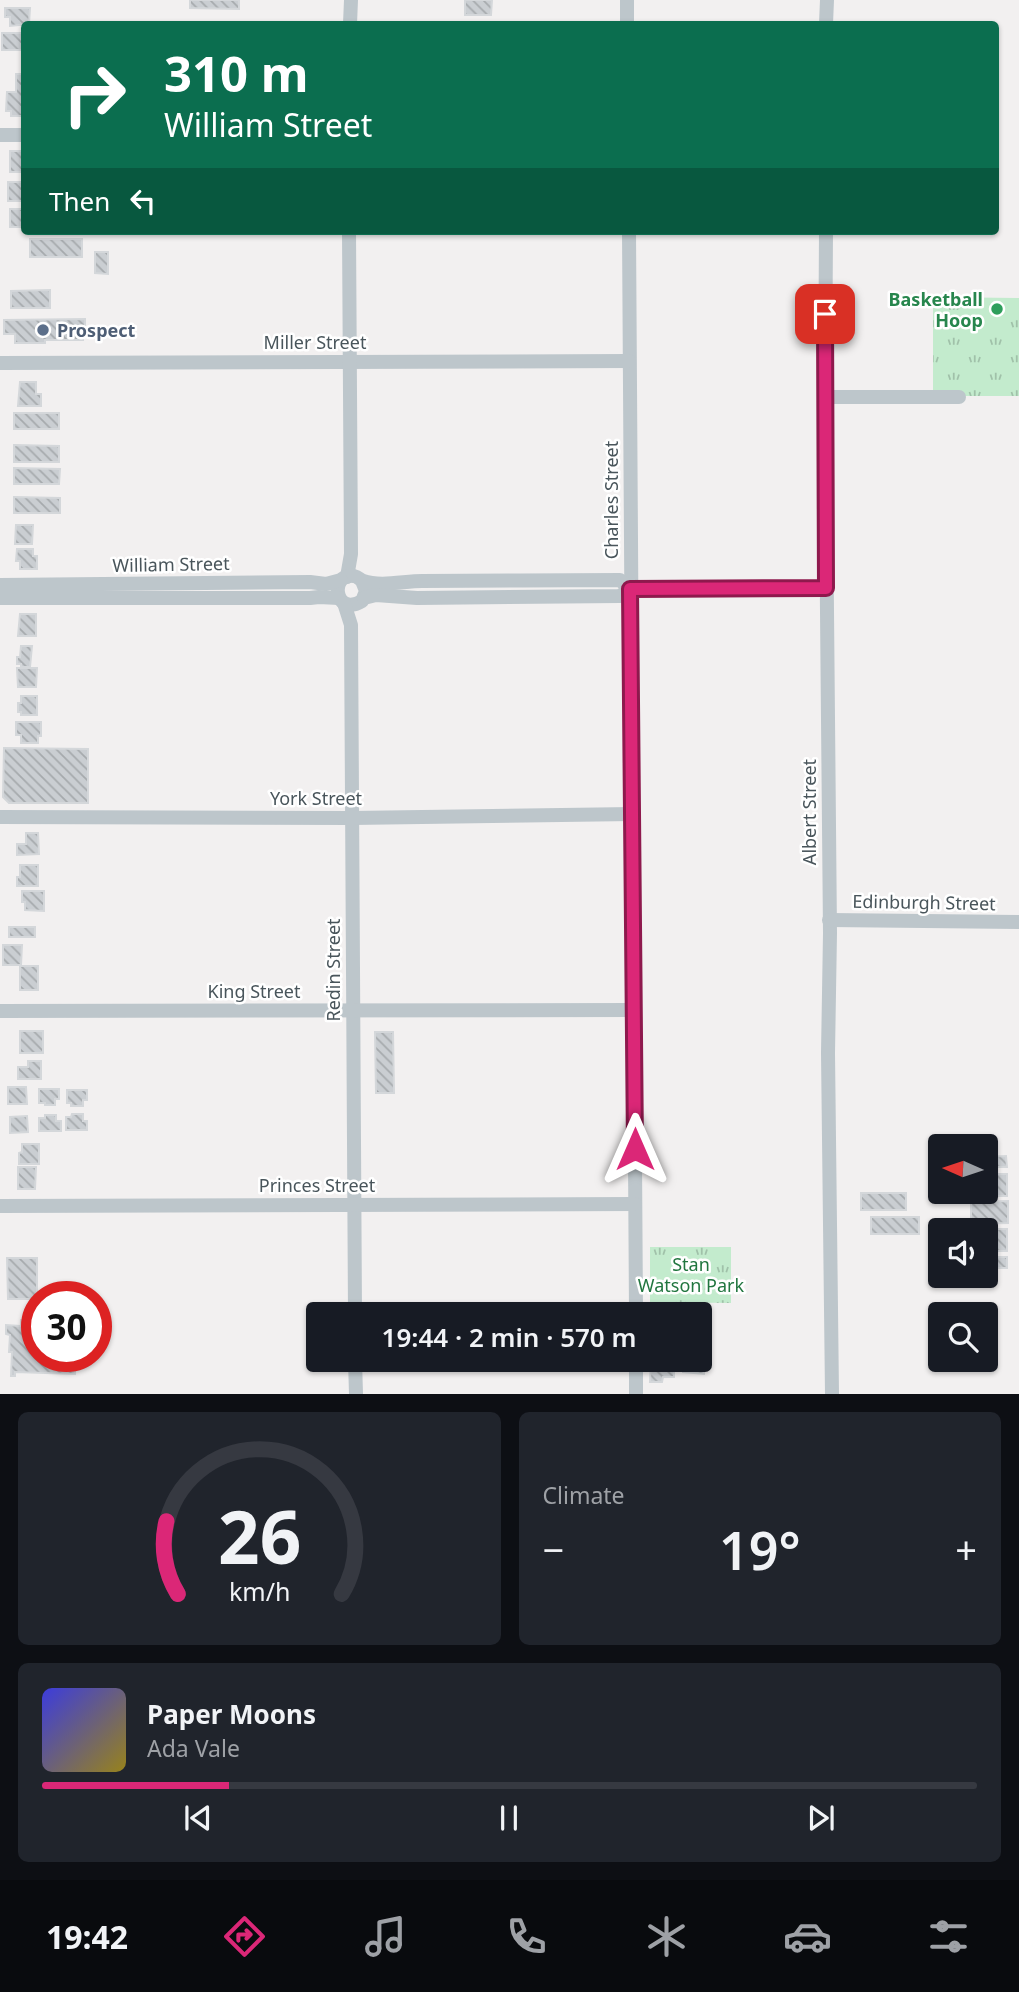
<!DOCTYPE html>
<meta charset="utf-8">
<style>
:root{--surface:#171b24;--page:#20242c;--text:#f1f3f6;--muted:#9ea1a6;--line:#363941;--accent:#db2777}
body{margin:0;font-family:"Noto Sans",sans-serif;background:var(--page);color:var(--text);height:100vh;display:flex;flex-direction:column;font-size:26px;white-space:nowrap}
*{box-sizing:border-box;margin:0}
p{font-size:23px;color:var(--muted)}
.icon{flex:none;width:38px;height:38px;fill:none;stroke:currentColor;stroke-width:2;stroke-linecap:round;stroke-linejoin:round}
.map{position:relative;height:1394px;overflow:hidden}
.details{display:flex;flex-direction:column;gap:18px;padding:18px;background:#0d0f14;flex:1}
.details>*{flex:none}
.guide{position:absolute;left:21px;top:21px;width:978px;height:214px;border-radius:7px;box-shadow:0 2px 5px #0004;background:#0b6e4f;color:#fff;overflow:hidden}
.needle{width:46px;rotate:273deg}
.controls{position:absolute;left:928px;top:1134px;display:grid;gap:14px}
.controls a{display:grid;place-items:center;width:70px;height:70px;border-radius:7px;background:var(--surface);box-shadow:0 2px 5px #0004;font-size:35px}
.speed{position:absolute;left:21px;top:1281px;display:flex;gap:14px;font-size:35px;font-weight:700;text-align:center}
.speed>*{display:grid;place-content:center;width:91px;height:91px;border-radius:50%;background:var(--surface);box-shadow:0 2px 5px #0004;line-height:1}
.speed .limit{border:10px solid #d22;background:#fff;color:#111}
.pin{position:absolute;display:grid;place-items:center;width:60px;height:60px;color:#fff;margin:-30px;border-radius:14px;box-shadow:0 4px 10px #0006}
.me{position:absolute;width:77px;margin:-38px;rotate:0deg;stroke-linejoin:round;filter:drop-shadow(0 0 5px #0008)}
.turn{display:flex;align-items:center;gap:24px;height:147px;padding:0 28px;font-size:32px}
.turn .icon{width:91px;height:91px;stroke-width:2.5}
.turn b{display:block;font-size:49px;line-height:60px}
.then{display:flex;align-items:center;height:66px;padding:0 28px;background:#0003;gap:14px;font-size:26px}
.big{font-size:52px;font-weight:600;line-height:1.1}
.details .tile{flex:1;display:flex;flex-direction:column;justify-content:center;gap:10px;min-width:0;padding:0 24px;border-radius:10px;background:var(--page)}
.details .dial{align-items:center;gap:0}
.dial svg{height:182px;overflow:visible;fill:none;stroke:var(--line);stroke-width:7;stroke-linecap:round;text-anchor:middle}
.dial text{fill:var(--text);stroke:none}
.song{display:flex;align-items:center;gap:21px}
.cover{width:84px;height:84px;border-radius:10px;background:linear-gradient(135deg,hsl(240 70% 55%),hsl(50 70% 35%))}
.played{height:7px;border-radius:4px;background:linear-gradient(90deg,var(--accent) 20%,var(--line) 20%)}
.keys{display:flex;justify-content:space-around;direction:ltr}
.heat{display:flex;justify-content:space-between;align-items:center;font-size:38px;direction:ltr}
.details .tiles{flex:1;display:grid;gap:18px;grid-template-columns:1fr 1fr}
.tile:last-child{grid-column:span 2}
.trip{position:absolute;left:306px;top:1302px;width:406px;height:70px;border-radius:7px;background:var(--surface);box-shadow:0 2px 5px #0004;font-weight:600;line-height:70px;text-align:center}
.tabs{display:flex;height:112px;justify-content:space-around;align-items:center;background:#090b0e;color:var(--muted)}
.tabs .icon{width:49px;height:49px}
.tabs .current{color:var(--accent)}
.tabs b{font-size:32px;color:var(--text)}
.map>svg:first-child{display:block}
</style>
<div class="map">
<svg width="1019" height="1394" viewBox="0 0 1019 1394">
<defs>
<pattern id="park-tufts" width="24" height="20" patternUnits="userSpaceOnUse" patternTransform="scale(1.75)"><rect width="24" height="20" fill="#c3ebcd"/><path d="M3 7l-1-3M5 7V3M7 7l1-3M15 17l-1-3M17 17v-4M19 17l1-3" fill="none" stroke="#a0c1a9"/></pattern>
<pattern id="building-back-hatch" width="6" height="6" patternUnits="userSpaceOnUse" patternTransform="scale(1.75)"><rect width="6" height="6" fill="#caced2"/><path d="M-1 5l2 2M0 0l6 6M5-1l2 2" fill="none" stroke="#a6aaad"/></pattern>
</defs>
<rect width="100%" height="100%" fill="#f2f0f0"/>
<!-- park -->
<g fill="url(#park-tufts)">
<path d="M933,297L1019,298V396H933Z"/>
<path d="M650,1247H731V1303L650,1302Z"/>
</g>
<!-- building -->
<g fill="url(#building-back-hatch)" stroke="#d4d7da" stroke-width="2">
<path d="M190,0H239V9L190,8Z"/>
<path d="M465,0H492L491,15H465Z"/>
<path d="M5,8H30L29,24L10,26V17H5Z"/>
<rect x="2" y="33" width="22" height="17"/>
<path d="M16,74H24V116H11V111H6L7,92H16Z"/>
<rect x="10" y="151" width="14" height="21"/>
<rect x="8" y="182" width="16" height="19"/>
<rect x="10" y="209" width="14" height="18"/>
<rect x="30" y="239" width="52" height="18"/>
<path d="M95,252H108V274L95,273Z"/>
<path d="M50,290V308H11V291Z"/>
<path d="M85,319V327H82L83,340H45V343H15V334H4V320Z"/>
<path d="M20,382H36V394H41V406H18Z"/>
<rect x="14" y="413" width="45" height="16"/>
<path d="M14,445L59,446V462H14Z"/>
<path d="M14,468L60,469L59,484H14Z"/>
<path d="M14,497L60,498V513H14Z"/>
<path d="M16,525H33L32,544H15Z"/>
<path d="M17,549H33V556H37V569H20V561H16Z"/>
<path d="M20,614H36V636H18Z"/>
<path d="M21,646H32L30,667H21V664H17V657H20Z"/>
<path d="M17,668H37L36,687H18Z"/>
<path d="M21,696H37V715H21V712H18V703H21Z"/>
<path d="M16,722H41V736H38V743H21V735H16Z"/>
<path d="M4,748L88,749V803H9L3,797Z"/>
<path d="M26,833H38L39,854L17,855V844H26Z"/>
<path d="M20,865H38V886H17V877H20Z"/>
<path d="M22,891H44V911L25,910V902H22Z"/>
<rect x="9" y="927" width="26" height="10"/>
<path d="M3,945H22L21,965H3Z"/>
<rect x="20" y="966" width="18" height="24"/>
<rect x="20" y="1031" width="23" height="22"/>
<path d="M375,1032H393L394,1093H376Z"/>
<path d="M28,1061H41V1079H18V1067H28Z"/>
<path d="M8,1087H26L27,1104H8Z"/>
<path d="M39,1089H59V1099H55V1105H45V1103H39Z"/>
<path d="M67,1090H87V1100H83V1106H71V1103H67Z"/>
<path d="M72,1114H83V1121H87V1130H66V1117H71Z"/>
<path d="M45,1115H56V1121H61V1131H39V1118H45Z"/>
<path d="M27,1116L28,1132L10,1133V1117Z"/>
<path d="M22,1144H39V1164H19V1153L22,1152Z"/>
<path d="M1006,1156L1007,1167H985V1157Z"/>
<path d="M18,1167H36L35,1189H18Z"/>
<path d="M985,1174H1007V1196H975L967,1199L968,1192H985Z"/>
<rect x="861" y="1193" width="45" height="17"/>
<path d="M1008,1201V1223L971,1224V1202Z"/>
<rect x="871" y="1217" width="48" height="17"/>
<path d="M975,1229H1007V1251H985V1230Z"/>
<rect x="985" y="1257" width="22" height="11"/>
<path d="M7,1258H37V1299H8Z"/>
<path d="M21,1320L37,1321V1356H75V1374L15,1372V1376H11L12,1352H9L10,1335L6,1334V1325L21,1326Z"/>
<path d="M700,1350H704V1374L683,1372V1360H700Z"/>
<path d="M651,1360H674V1377H663L662,1382H650Z"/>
</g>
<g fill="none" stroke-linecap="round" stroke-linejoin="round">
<!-- minor -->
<g stroke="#bdc6cb" stroke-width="14">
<path d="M627,0V24"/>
<path d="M350,24L351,0"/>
<path d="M826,24L827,0"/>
<path d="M0,135H24"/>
<path d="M629,231L636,1314"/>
<path d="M826,231L825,397L830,933L828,1053L832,1394"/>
<path d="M0,363L629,361"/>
<path d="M825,397H959"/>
<path d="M347,577L351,554L349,231"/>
<path d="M362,581L366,591L362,601C334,618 329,572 354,576C359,577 358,579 363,581C381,587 404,581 422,581C488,581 554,580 620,580L630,589"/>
<path d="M0,585L310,582L326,584L341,580"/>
<path d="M0,598H310L319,597L339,598"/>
<path d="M364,598L376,595L417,598L620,596L630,589L826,588"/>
<path d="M344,603L351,625L355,1314"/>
<path d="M0,817L352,818L633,814"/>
<path d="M829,920L1019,922"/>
<path d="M0,1011L634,1010"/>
<path d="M0,1206L635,1204"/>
<path d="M355,1360L356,1394"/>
<path d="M636,1360V1394"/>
</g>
</g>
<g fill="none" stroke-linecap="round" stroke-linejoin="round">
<!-- route casing -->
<g stroke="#8e194d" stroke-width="18">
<path id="route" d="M635,1149L630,589L826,588L825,314"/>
</g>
<!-- route -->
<use href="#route" stroke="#db2777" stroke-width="12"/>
</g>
<!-- markers -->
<circle fill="#2e9e5b" stroke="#fff" stroke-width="2.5" cx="997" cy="309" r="7"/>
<circle fill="#5c6f8a" stroke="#fff" stroke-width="2.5" cx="43" cy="330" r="7"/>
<g text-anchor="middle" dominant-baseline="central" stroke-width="5" stroke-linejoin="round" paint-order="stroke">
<!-- leisure labels -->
<g font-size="18" font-weight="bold" fill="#27864d" stroke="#fff" text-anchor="end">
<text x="983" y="299">Basketball<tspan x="983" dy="21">Hoop</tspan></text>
</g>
<!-- service labels -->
<g font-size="18" font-weight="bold" fill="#4e5e75" stroke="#fff" text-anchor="start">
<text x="57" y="330">Prospect</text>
</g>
<!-- street labels -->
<g font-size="18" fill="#49555b" stroke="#fff">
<text x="315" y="342">Miller Street</text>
<text transform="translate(611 500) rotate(-90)">Charles Street</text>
<text transform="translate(171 564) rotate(-1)">William Street</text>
<text x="316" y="798">York Street</text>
<text transform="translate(809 812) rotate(-90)">Albert Street</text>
<text transform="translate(924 902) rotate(1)">Edinburgh Street</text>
<text transform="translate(333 970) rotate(-90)">Redin Street</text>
<text x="254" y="991">King Street</text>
<text x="317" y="1185">Princes Street</text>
</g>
<!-- park labels -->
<g font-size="18" fill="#21763f" stroke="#fff">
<text x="691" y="1264">Stan<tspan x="691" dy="21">Watson Park</tspan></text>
</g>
</g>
</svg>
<div class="controls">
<a><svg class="needle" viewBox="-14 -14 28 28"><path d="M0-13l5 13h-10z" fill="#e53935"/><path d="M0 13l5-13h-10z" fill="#9ea1a6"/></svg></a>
<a><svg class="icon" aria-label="sound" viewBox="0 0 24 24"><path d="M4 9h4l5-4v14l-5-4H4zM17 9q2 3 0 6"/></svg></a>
<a><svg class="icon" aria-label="search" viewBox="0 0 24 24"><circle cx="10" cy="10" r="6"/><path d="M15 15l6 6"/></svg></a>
</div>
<div class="speed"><div class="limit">30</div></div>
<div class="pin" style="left:825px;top:314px;background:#d93025"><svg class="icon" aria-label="arrive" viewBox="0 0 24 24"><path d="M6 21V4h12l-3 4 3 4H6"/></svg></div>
<svg class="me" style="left:635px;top:1149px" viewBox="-20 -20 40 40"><path d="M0-17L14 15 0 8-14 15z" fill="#db2777" stroke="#fff" stroke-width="4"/></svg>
<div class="trip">19:44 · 2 min · 570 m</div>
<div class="guide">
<div class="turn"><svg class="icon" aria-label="right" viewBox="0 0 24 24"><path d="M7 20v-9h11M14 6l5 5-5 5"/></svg><div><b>310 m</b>William Street</div></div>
<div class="then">Then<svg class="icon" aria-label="left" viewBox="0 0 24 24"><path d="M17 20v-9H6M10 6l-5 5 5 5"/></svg></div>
</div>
</div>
<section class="details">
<div class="tiles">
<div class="tile dial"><svg viewBox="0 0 100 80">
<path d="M14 69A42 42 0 1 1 86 69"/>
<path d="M14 69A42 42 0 0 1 9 37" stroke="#db2777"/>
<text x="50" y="56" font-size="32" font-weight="700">26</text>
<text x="50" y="72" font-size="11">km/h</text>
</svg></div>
<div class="tile"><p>Climate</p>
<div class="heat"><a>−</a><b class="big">19°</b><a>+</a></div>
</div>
<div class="tile">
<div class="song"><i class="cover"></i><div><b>Paper Moons</b><p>Ada Vale</p></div></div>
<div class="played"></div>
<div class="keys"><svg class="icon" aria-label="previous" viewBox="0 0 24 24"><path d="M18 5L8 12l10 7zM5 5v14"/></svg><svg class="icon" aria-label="pause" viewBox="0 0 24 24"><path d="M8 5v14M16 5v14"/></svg><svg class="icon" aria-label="next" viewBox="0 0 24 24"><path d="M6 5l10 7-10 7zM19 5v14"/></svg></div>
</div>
</div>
</section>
<nav class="tabs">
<b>19:42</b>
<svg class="icon current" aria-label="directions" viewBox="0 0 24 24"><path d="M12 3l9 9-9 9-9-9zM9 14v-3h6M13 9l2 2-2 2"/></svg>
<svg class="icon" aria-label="music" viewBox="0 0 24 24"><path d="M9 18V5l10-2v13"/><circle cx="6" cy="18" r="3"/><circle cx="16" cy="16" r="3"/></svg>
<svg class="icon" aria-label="phone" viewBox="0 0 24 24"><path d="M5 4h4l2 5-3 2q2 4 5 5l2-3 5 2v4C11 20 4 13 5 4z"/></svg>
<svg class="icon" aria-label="climate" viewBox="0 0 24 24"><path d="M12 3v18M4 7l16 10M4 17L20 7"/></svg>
<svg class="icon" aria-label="car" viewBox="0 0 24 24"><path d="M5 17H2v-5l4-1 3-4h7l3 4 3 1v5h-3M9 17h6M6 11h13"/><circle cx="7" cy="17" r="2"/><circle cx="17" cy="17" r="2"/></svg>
<svg class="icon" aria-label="filters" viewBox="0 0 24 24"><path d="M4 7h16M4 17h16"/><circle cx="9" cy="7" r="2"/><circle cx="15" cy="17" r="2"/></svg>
</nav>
